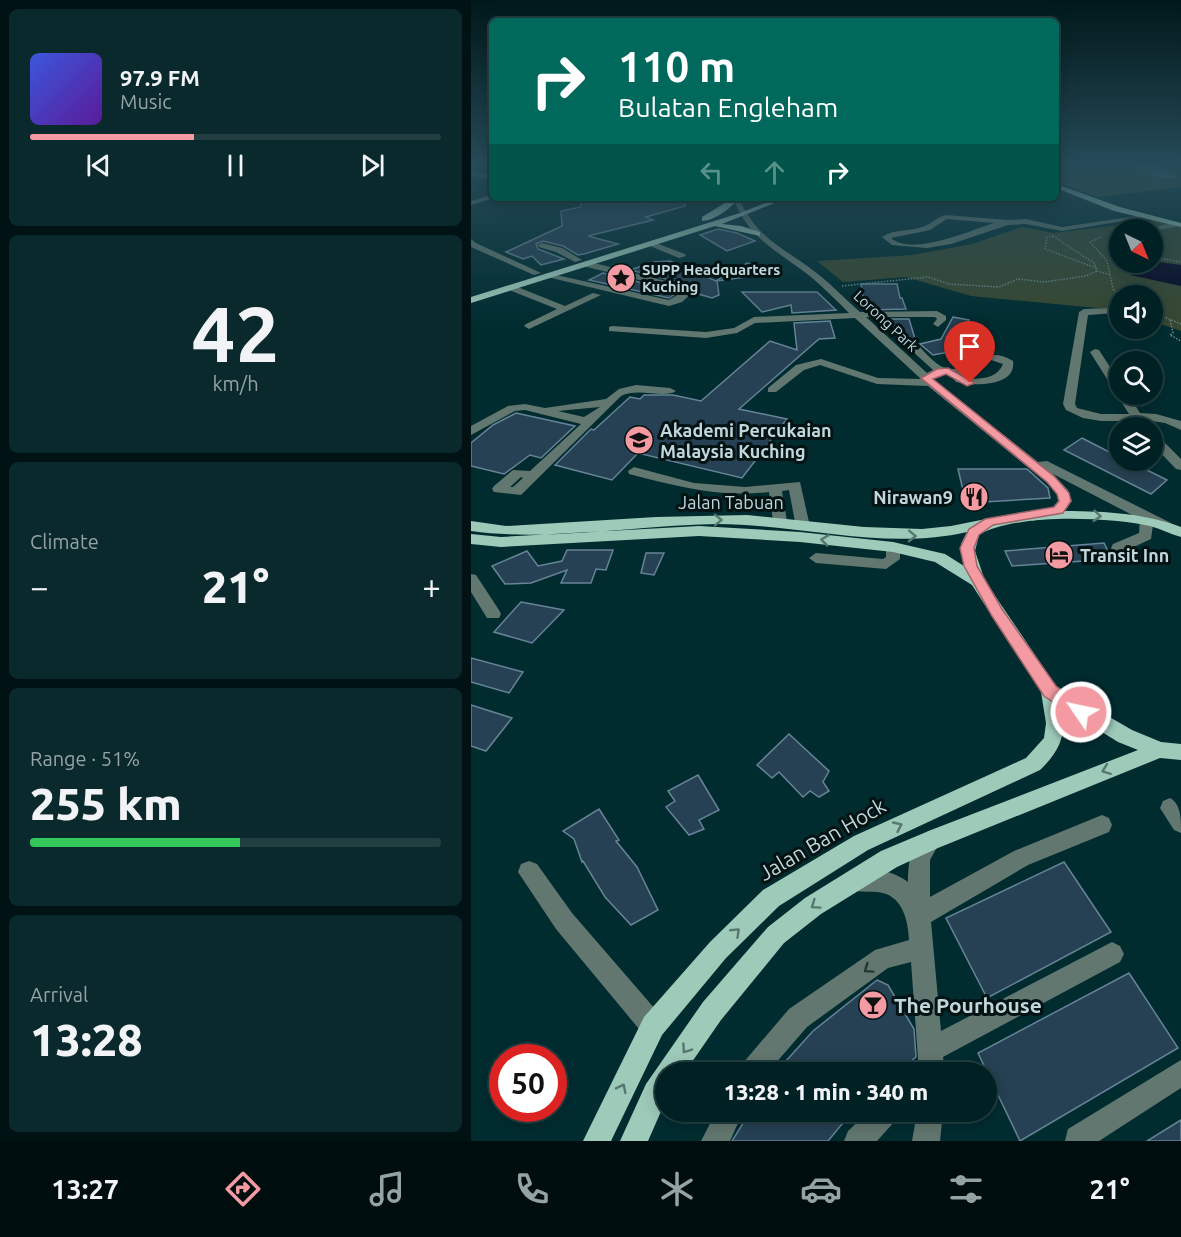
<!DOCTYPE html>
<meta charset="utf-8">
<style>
:root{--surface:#002124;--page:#0a292c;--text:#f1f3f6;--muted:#95a3a6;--line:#223e41;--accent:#f49aa2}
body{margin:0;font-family:Ubuntu,sans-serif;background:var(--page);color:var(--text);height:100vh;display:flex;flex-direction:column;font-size:22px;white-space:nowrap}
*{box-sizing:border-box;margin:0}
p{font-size:20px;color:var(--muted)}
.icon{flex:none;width:33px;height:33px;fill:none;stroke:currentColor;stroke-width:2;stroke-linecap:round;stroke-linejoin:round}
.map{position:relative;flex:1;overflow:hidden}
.panel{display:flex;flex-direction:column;gap:9px;padding:9px;background:#001214;width:471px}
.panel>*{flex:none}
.hud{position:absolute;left:18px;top:18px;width:570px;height:183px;border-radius:9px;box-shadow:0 3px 15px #0003,0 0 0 2px var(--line);background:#00695c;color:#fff;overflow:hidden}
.needle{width:39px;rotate:137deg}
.fabs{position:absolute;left:638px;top:219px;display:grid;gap:12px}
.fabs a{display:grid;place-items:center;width:54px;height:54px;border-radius:50%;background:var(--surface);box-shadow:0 3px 15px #0003,0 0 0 2px var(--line);font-size:30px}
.speed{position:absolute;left:18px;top:1044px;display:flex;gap:12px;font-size:30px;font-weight:700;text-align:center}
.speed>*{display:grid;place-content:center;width:78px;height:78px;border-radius:50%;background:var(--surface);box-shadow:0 3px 15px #0003,0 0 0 2px var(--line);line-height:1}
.speed .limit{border:9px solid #d22;background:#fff;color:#111}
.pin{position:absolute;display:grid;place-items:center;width:51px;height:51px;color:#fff;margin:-62px -26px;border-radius:50% 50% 50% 0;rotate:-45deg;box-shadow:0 0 6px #0007}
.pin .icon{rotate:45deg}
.me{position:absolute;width:66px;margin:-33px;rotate:304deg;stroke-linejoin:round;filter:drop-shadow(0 0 4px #0008)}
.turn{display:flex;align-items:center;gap:21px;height:126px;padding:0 30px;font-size:27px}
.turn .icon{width:78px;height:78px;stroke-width:2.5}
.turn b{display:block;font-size:42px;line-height:51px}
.lanes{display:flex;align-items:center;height:57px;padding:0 30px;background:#0003;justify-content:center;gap:30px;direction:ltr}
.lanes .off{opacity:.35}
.big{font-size:45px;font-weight:800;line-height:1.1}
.panel .widget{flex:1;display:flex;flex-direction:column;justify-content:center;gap:9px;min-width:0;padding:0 21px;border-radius:9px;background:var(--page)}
.panel .dial{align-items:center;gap:0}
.dial b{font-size:78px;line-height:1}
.song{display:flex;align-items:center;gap:18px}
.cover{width:72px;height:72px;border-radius:9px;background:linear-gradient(135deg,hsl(230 70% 55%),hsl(270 70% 35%))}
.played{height:6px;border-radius:3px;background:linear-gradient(90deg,var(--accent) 40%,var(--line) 40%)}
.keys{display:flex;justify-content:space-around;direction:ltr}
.heat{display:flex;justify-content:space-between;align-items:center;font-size:33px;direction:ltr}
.charge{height:9px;border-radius:4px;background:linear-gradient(90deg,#34c759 51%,var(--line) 0)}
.trip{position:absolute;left:184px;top:1062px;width:342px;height:60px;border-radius:30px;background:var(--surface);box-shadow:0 3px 15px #0003,0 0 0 2px var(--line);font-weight:800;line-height:60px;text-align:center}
.tabs{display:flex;height:96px;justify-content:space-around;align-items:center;background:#000d0e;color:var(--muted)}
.tabs .icon{width:42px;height:42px}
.tabs .active{color:var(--accent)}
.tabs b{font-size:27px;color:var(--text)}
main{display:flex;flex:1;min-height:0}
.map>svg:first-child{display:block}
</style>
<main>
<section class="panel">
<div class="widget">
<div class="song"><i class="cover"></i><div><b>97.9 FM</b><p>Music</p></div></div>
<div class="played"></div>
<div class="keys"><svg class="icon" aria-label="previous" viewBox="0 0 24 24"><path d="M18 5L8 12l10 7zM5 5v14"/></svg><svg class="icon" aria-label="pause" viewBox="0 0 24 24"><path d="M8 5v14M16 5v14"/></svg><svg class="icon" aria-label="next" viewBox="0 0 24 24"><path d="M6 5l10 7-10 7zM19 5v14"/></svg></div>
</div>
<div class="widget dial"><b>42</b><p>km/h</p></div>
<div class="widget"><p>Climate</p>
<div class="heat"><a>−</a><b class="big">21°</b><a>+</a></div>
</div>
<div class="widget"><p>Range · 51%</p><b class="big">255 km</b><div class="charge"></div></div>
<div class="widget"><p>Arrival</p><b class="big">13:28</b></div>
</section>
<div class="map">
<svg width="710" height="1141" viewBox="0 0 710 1141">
<rect width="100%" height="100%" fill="#002c30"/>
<!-- green -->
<g fill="#384831" fill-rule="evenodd">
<path d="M585,164H700L710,168V187L628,197L585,182Z"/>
<path d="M687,220L710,226V331L681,321V296H648V310L500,296L435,277L372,282L346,261L441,255L501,244L551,227L583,233ZM648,230H681V262H648Z"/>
</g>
<!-- water -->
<path fill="#050724" d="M681,261L710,265V286L659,275L671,271L667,263Z"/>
<!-- building -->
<g fill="#264153" stroke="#668397" stroke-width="1.5">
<path d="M110,198H179L173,203L213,201L214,206L175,217L182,220L117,236L147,244L113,254L107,255L92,246L72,241L65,244L67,249L93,259L70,265L61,256L52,259L35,252L91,226L90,211L110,207Z"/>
<path d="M247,229L266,233L284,241L256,251L229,235Z"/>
<path d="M199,261L245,281L276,263L311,272L246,281L248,295L241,298L224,293L226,290L224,286L159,270L183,262Z"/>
<path d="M132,273L207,292L198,298L118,280Z"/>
<path d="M390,284H426L429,298H431L435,309L394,310Z"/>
<path d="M271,292H346L365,310L321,313L320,305L291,312Z"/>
<path d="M482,317L498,320L491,330L507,331L504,337L510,346L462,355L449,344L470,339Z"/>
<path d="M415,319H438L445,342L423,326L418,325Z"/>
<path d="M359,321L364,338L348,339L268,409L316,419L271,478L167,453L141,480L84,465L120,429L123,430L159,397L169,399L173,395H202L230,401L299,341L326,350L323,323Z"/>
<path d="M45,413L104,426L70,458L59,455L33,474L0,466V443L22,425Z"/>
<path d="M611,438L648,457V460H656L696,480L680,494L593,450Z"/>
<path d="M487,469H556L577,488L579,498L495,503Z"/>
<path d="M633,543L641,559L541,566L534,551Z"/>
<path d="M96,550H142L135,570L125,569L120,583H90L96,570L60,583L34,584L21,566L56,551L67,566L91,561Z"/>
<path d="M175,553H193L183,575L170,573Z"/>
<path d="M50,602L93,610L61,643L23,632Z"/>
<path d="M0,658L52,672L38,693L0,682Z"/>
<path d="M0,705L41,718L15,751L0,746Z"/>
<path d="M318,734L358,771L352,782L358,791L348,797L339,791L332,797L308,772L301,778L286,765Z"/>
<path d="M227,775L248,810L228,820L233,829L218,835L195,807L204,801L197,791Z"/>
<path d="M128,809L148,840L145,841L166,867L187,910L160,925L134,897L112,861L111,862L103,839L92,831Z"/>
<path d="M593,862L640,932L516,998L475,918Z"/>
<path d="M658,973L707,1048L549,1141L507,1053Z"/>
<path d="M406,980L417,985L443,1029L445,1057L426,1072H305L342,1031Z"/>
<path d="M279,1112H381L357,1141H261Z"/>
<path d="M710,1120V1141H676Z"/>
</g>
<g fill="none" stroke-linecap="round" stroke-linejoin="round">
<!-- path -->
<g stroke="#67878a" stroke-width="1.5" stroke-dasharray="1.5 1.5" stroke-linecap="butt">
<path d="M582,236L623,263L625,268L574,249L576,237Z"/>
<path d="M630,237L619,242L636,261L642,289L648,296"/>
<path d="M681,257L710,262"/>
<path d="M625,268L626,271L640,275"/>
<path d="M371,286L457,277L478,284L528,287L547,279L573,282L615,276L626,271"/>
<path d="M681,312L710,324"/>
<path d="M699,320L702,333L699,335L710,341"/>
</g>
<!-- minor -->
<g fill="#62776f" fill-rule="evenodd">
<path d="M658,164L691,167L709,177L691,179Z"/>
<path d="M0,171L21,177V181L0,175Z"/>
<path d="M21,195L23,198L0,205V201Z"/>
<path d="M262,198H268C286,240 314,248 347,274C362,286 375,300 389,312L466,311L475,316V320L467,327L462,324L466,319L464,317H395L456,373L462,370L438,348V344H446C453,351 465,366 475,368C499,375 511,342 542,361C546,387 502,386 485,382L481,376L471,374L462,379L567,462L576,461L700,523L702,526L700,529L695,531L682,525L680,539L652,552H642L640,548L642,544L668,533L669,519L582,474L597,490L601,501L592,513L562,521L557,519L555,516L557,513L582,507L587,501L586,494L575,482L457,386L406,384L349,365L333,370L305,392H297V388L325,365L350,359L407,378L450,379L384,318L284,323L266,333L235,338L138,331V327L141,326L235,332L263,328L283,317L378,313C366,301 353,288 340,277C306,250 279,241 262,198ZM520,360L532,364C526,379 508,380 493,378L491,374Z"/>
<path d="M475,215L537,220L555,219L591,227L673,215L677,217L591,231L555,224L537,225L480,244L456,248L421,245L411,237C424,228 440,232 454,226C461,223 466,217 475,215ZM476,219L523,223C500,230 441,257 420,238L459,230Z"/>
<path d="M705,222L708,226L681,231L673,230Z"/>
<path d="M0,239L5,243L70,273L63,275L0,247Z"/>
<path d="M182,242L214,254L215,256L208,258L179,246L178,244Z"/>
<path d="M71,243L91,248L111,260L104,262L85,252L68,247L67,245Z"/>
<path d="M115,261L223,288L224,290L211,302L198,306L72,276L76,273L198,300L213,291L112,266L111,264Z"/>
<path d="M38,286H44L94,306L122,293L130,295L58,329L53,326L55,324L86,309L38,290Z"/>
<path d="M642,308L647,311L645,313L617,315L604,404L606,408L630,414H658L619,352L624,349L628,350L648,381V394H657L669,413L685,414L710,421V430L694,423L674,420L679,428H667L662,421H630L612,418L595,410L592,404L608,312L613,309Z"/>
<path d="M165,385L199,388L205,391C193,399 167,387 150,396L50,495L23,492L21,489L23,486L42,470L59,471L110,424L54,410L44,411L0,435V426L37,406L54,404L74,408L135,399L148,389ZM129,407L113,417L87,411ZM50,477L52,478L42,487H39Z"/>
<path d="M681,433L685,434L710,459V470L705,469L681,444Z"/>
<path d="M163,467L223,483L274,487L329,482L338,522L331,527L324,522L318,490L311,491L316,521L309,526L302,521L298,492C249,498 205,486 158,474L157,471Z"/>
<path d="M422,542L429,547V559L415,569L345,563L338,558L345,553L412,559L415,557V547Z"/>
<path d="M0,574L5,575L28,610L30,614L28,618H16L0,592Z"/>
<path d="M699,798C710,804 710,819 710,833L703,830L689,808L692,801Z"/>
<path d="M631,815L638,818L641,825L638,832L557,865L460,922L470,1031L641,942L649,946L653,954L649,962L472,1057L474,1072H448L440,962L417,968L336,1027L297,1072H268L272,1063L318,1009L404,950L438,940C437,919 431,894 406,892C396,891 387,893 377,889L374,881L377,873C397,865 420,870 437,882C437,862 440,838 460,830L467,833L470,840L459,860V897L543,851Z"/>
<path d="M58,861L66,864L101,913L191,1017L194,1026L191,1035L182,1038L173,1035L85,929L47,872L50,864Z"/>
<path d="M710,1060V1088L628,1141H594L597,1129Z"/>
<path d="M245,1112H272L259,1141H230Z"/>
<path d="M397,1112H428L424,1121L406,1141H373L377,1131Z"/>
<path d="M446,1112H472L469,1141H441Z"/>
</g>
<!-- major -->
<g fill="#9ecaba" fill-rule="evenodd">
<path d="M585,184L649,207L710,223V227L643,211L585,188Z"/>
<path d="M262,198L268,199C259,208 245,220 231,221V217Z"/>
<path d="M307,198H316L251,224L270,226L289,232V236L244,226L0,303V297L269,213Z"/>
<path d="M585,511C628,511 670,512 710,527V537C699,534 690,529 679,526C637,517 545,513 508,535L504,551L514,581L585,686L661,730L690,742L710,744V760L689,758L467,848L426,867L350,914L313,943L250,1020L214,1072H195V1100L177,1141H149L175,1084L232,1002L297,927L334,898L410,851L460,830L667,750L647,742L591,707C596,734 589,751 569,770L397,850L308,906L255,958L191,1035L140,1141H112L173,1017L239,942L292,890L383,836L555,758L573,738L575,723L570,692L501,585L464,562L422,552L329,542L228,536L30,547L0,544V534L30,537L228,526L329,532L422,542L474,554L493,566L490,544L496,532C414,551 329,524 246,524C165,525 79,542 0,531V521L35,526L185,517L276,515L393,527L451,529L480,526L535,515Z"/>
</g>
</g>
<!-- one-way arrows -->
<defs><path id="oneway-chevron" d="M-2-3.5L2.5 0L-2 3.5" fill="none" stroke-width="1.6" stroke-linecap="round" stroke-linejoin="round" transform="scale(1.5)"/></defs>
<g stroke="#58776f">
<use href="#oneway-chevron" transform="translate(626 516) rotate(5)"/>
<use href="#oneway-chevron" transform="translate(247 520) rotate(-1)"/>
<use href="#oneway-chevron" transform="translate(441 536) rotate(1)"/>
<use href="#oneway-chevron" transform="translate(354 540) rotate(-173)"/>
<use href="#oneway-chevron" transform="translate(635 770) rotate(159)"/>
<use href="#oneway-chevron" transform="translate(427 826) rotate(-25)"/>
<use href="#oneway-chevron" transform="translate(344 905) rotate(145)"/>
<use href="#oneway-chevron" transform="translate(265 932) rotate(-44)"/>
<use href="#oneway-chevron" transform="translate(215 1049) rotate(125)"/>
<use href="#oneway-chevron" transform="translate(151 1088) rotate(-64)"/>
</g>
<use stroke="#243533" href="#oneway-chevron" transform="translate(397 969) rotate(145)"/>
<!-- sky -->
<linearGradient id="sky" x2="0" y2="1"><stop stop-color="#00181a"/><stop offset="0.51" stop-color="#264b59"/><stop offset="1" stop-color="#264b59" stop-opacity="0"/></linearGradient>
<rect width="710" height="324" fill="url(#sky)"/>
<!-- route -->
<path fill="#f49aa2" stroke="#9f6469" stroke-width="1.5" d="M477,368L504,383L496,386L475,374L462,379L584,477L598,493L600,501L592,513L522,525L508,535L503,548L506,566L531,609L585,686L616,707L618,712L616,717H604L573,696L521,616L493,566L489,548L498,529L514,519L583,507L588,501L586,494L576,482L450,378L466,369Z"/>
<!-- icons -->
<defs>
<g id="sight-disc" transform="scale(1.5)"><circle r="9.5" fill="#f49aa2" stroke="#031213"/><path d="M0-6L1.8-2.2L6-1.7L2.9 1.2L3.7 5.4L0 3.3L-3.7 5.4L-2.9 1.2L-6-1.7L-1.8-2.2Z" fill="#111"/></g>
<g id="university-disc" transform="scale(1.5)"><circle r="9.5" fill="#f49aa2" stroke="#031213"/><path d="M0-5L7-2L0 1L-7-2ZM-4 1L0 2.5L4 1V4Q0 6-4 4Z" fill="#111"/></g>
<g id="restaurant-disc" transform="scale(1.5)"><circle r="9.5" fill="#f49aa2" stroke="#031213"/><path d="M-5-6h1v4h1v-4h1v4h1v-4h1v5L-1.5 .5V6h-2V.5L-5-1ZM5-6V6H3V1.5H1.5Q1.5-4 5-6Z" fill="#111"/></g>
<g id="hotel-disc" transform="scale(1.5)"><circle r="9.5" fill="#f49aa2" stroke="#031213"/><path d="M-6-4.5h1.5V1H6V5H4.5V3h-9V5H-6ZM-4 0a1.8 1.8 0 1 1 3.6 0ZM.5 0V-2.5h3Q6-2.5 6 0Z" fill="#111"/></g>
<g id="bar-disc" transform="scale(1.5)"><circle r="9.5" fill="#f49aa2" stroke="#031213"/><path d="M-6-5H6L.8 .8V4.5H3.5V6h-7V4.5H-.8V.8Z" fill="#111"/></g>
</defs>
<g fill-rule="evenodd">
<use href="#sight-disc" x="150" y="278"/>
<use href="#university-disc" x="168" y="440"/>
<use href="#restaurant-disc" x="503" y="497"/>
<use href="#hotel-disc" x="588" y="555"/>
<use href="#bar-disc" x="402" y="1005"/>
</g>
<g text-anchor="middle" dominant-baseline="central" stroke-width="6" stroke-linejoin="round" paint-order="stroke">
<!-- far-poi labels -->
<g font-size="15" font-weight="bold" fill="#c2d7da" stroke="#031213" text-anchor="start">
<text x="171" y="269">SUPP Headquarters<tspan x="171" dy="17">Kuching</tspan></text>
</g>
<!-- far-street labels -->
<g font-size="15" fill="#c2d7da" stroke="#031213">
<text transform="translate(415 321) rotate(43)">Lorong Park</text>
</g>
<!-- poi labels -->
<g font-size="18" font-weight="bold" fill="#c2d7da" stroke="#031213" text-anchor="start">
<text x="189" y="430">Akademi Percukaian<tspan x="189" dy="21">Malaysia Kuching</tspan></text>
<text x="482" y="497" text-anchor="end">Nirawan9</text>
<text x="609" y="555">Transit Inn</text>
</g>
<!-- street labels -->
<g font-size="18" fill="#c2d7da" stroke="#031213">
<text x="260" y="502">Jalan Tabuan</text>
</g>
<!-- near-street labels -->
<g font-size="21" fill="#c2d7da" stroke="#031213">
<text transform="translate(351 839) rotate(-30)">Jalan Ban Hock</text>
</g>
<!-- near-poi labels -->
<g font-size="21" font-weight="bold" fill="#c2d7da" stroke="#031213" text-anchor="start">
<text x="423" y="1005">The Pourhouse</text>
</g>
</g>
</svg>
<div class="fabs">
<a><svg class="needle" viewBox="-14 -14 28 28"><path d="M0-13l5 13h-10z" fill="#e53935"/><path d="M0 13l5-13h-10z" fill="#95a3a6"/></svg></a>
<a><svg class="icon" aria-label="sound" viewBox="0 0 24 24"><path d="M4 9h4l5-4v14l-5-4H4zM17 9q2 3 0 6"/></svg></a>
<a><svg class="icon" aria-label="search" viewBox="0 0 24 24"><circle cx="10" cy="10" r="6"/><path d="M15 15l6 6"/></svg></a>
<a><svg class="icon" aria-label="layers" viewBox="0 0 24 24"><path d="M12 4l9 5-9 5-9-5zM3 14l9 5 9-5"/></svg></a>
</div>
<div class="speed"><div class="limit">50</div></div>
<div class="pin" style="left:499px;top:383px;background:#d93025"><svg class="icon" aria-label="arrive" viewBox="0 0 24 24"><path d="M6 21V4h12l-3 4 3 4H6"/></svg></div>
<svg class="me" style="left:610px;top:712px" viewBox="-20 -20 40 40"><circle r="17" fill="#f49aa2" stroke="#fff" stroke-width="3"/><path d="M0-11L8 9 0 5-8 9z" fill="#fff"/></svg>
<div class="trip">13:28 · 1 min · 340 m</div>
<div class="hud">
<div class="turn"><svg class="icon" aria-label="right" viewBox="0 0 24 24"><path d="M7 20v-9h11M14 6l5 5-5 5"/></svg><div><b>110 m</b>Bulatan Engleham</div></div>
<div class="lanes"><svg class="icon off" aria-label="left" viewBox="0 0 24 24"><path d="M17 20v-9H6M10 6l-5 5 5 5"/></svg><svg class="icon off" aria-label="ahead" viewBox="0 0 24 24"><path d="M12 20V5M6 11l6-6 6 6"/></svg><svg class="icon" aria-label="right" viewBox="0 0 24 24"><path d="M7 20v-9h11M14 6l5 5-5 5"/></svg></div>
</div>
</div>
</main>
<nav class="tabs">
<b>13:27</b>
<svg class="icon active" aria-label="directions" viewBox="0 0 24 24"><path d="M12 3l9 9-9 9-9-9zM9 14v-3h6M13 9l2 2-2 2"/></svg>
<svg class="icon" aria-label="music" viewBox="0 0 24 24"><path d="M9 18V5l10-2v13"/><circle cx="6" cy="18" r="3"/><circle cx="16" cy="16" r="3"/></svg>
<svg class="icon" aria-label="phone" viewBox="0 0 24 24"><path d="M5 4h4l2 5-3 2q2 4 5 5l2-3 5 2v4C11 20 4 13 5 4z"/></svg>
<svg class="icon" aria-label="climate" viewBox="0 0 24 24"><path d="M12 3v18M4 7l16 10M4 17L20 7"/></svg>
<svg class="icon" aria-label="car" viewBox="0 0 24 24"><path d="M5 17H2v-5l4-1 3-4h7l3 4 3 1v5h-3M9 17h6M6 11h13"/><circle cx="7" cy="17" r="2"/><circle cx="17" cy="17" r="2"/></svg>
<svg class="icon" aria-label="filters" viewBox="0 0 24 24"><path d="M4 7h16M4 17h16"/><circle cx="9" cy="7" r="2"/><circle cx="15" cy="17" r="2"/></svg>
<b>21°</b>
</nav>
